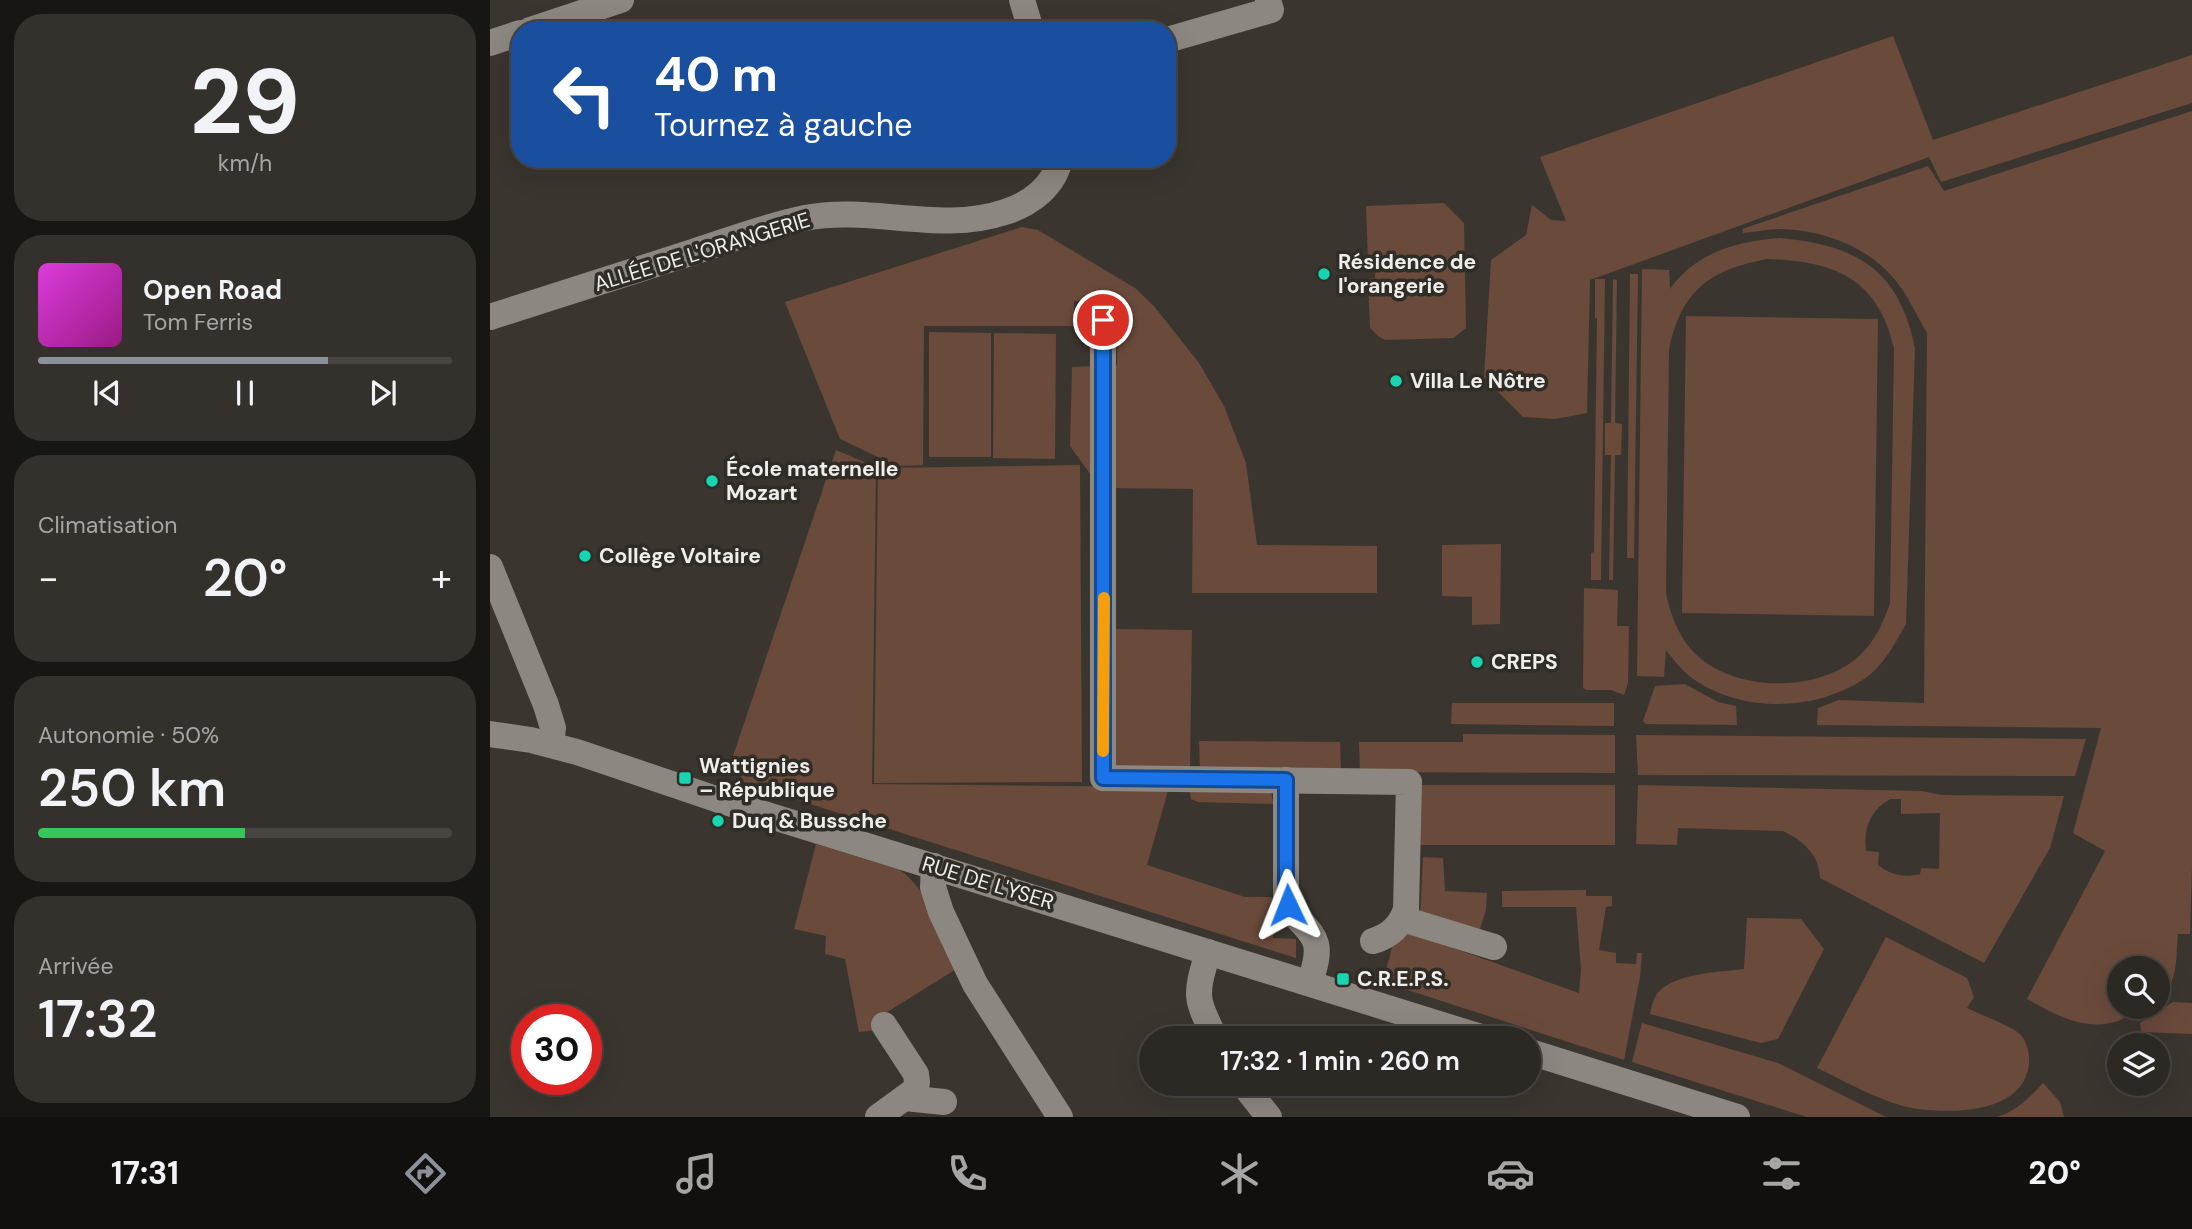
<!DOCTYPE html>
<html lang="fr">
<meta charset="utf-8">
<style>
:root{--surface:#2c2823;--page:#34302b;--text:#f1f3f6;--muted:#a6a6a6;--line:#484441;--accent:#8c9099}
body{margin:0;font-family:"DM Sans",sans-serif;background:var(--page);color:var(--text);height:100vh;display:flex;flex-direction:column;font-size:26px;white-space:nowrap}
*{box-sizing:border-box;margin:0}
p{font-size:23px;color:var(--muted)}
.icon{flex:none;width:38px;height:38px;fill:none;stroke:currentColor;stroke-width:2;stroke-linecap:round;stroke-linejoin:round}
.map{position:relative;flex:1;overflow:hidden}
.drawer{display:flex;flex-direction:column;gap:14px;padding:14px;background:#181613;width:490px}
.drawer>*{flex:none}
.hud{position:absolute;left:21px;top:21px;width:665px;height:147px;border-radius:28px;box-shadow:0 7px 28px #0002,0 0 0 2px var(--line);background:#1a4fa0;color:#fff;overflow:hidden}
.controls{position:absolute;left:1617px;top:956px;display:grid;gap:14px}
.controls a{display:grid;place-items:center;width:63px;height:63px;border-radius:50%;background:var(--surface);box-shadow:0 7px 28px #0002,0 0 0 2px var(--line);font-size:35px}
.speed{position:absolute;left:21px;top:1004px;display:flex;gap:14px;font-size:35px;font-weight:700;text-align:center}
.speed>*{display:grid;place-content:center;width:91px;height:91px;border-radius:50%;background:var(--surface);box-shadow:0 7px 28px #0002,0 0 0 2px var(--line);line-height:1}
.speed .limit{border:10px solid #d22;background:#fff;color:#111}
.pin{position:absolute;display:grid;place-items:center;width:60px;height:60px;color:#fff;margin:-30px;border:4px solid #fff;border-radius:50%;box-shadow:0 2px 7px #0007}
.me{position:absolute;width:77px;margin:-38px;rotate:358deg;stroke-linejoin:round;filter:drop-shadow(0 0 5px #0008)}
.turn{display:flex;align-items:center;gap:24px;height:147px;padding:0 28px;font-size:32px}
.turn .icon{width:91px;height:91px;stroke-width:2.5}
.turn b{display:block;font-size:49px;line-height:60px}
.big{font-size:52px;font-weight:600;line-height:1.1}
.drawer .widget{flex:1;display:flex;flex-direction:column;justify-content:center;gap:10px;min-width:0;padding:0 24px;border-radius:28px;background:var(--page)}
.drawer .dial{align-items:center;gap:0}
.dial b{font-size:91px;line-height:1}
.song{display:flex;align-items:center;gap:21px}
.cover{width:84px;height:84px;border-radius:10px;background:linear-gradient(135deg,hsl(300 70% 55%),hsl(310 70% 35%))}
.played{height:7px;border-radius:4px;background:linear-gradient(90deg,var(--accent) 70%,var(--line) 70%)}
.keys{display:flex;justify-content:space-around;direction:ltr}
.heat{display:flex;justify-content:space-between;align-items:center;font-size:38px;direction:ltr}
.charge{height:10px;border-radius:5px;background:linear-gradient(90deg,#34c759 50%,var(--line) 0)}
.trip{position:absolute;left:649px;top:1026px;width:402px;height:70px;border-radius:35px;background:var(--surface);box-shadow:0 7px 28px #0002,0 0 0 2px var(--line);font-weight:600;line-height:70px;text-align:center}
.menu{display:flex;height:112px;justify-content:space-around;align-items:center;background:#12100e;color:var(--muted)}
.menu .icon{width:49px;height:49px}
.menu .active{color:var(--accent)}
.menu b{font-size:32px;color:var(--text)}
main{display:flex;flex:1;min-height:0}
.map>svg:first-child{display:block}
</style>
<main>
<section class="drawer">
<div class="widget dial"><b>29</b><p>km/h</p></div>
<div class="widget">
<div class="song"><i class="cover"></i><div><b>Open Road</b><p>Tom Ferris</p></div></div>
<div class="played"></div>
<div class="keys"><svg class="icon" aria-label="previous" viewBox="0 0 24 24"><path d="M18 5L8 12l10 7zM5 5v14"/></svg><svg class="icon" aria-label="pause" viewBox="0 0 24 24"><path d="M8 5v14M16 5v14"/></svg><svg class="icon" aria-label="next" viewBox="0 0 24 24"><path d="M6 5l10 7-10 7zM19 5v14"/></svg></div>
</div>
<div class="widget"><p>Climatisation</p>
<div class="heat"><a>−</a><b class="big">20°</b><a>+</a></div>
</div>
<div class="widget"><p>Autonomie · 50%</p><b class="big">250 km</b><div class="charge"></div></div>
<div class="widget"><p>Arrivée</p><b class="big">17:32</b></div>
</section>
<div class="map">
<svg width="1702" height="1117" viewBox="0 0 1702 1117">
<rect width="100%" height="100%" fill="#3a362f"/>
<!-- green -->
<g fill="#6a4a3b" fill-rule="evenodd">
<path d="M1403,36L1443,140L1702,55V103L1451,182L1439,157L1100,280L1097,413L1065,419L1033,417L994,378L1001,260L1036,235L1042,205L1061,220L1076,221L1050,157Z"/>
<path d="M1702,111V866L1700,934H1688C1685,958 1690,983 1668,997V968H1629V1006H1652C1645,1011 1636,1018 1628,1021C1594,1032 1565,1014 1537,999L1615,851L1583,833L1611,728L1327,725L1328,708L1349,700L1434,703L1437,333C1427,316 1418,296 1406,281C1379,247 1333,230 1291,229C1278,229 1265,232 1253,233L1252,229L1438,166L1454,191Z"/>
<path d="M954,203L974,223L976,328L963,338L895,340L888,336L880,328L878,279L885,278L886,262H878L876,206Z"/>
<path d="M532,227L548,230L645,288L664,306L709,363L734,406L756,463L767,545L887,546V593H702L703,489L619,488L620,366L627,365L628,301H584V326H434L433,465L407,466L350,439L295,302Z"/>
<path d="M1290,238C1366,245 1409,269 1425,348L1416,624C1405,643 1394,666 1374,679C1325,712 1250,713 1202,678C1191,670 1184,660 1176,650L1174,677L1147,676L1152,269L1179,270L1180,289C1206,252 1248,241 1290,238ZM1278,259C1344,261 1388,278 1404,348L1400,603C1392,626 1383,646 1363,661C1318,695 1230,691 1196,643C1185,627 1180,611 1176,593L1179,350C1191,291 1220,269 1278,259Z"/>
<path d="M1140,274H1148L1144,558H1137Z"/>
<path d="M1105,279H1115L1111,580H1101V553L1104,552L1107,318H1105Z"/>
<path d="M1123,279L1127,280L1125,423L1132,424L1131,455H1125L1123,580H1119L1121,455H1115V423H1121Z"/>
<path d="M1196,316L1388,319L1384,616L1192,613Z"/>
<path d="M439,332L501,333V457H439Z"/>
<path d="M504,333L566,334L565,459L503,458Z"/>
<path d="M608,366L606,482L580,446L582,367Z"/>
<path d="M346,450L386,467L382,784L679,787L657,865L755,897H782L783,938L806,939V958L254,783L242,759Z"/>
<path d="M590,465L592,782L384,783L388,468Z"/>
<path d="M1011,544L1010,624L982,625V597L952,596V545Z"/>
<path d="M1094,588L1128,590L1127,626H1139L1138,683L1134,695L1121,690H1096L1093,688Z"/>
<path d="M618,629L702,630L700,771H631L622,763Z"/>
<path d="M1195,684L1228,702L1246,706L1247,725L1156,724L1153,721L1165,686Z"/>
<path d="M962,703H1124V726L961,724Z"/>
<path d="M973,734L1125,735V773L870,772L869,742H973Z"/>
<path d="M1146,735L1596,739L1585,776L1148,775Z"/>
<path d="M709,741L850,742L851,771L710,770Z"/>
<rect x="930" y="785" width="195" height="60"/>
<path d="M1148,785L1432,791L1451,795L1574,796L1560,848L1494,963L1330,878C1329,855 1314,841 1293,831L1188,828L1187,845L1146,844ZM1400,799H1411V814L1450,813L1449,869L1431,868L1430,874C1415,878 1400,875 1388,865L1389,852L1376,851C1373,828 1380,811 1400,799Z"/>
<path d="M699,787L781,791L783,804L708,802L701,799Z"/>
<path d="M326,844L410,870C440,892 453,936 468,968L394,1014L387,1030L369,1032L355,959L335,954L336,936L304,929Z"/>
<path d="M933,857L953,858L955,891L997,893L996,910L987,938L930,920Z"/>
<path d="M1096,890V896H1122V906L1116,907L1109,950L1126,953V963L1146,964L1147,953H1152L1150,977L1134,1060L893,982L904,940L918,932L1089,993L1091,970L1086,907H1012V891Z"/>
<path d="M1257,918L1311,919L1334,949L1288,1039L1271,1043L1160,1014C1161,1009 1162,1002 1165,997C1178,973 1230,972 1254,969Z"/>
<path d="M1396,937L1477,978L1484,997L1477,1008C1489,1014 1521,1026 1530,1034C1537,1041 1540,1055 1539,1064C1534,1110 1473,1113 1437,1110C1398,1107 1361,1084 1327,1068Z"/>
<path d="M1683,1002L1702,1003V1034L1651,1032L1650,1023Z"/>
<path d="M1152,1023L1288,1063L1396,1117H1317L1142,1062Z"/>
<path d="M1553,1083L1570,1102L1574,1117H1507C1527,1111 1539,1098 1553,1083Z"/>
</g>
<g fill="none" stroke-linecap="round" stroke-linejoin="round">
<!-- minor -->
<g stroke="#8c8780" stroke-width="26">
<path d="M532,0L541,30"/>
<path d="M40,30L131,0"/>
<path d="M677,40L781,10L778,0"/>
<path d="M0,43L30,33"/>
<path d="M0,317C68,295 135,274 203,252C239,240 277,226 315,218C381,205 450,234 515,212C540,204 564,187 570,159"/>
<path d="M613,320V778L919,782L916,909C911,926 900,936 883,941"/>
<path d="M0,567L56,705L63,728L61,744"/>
<path d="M0,734L41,740L87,752L226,799L994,1038"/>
<path d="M796,780V897C801,919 822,927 826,944C829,956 823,972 820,983"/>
<path d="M444,866L443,887L451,912L485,984L570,1117"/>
<path d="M913,919L1004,947"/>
<path d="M718,952C705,997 705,996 725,1038"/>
<path d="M1040,1052L1247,1117"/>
<path d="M752,1083L779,1117"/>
<path d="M415,1098L454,1102"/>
<path d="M388,1117L425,1090L427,1082L426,1074L394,1025"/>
</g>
</g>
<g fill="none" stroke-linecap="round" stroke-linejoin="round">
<!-- route casing -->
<g stroke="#114b97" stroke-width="18">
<path id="route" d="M613,320V778L796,780V897L798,905"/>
</g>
<!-- route -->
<use href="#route" stroke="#1a73e8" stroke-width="12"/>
<!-- slow -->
<path stroke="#f59e0b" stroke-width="12" d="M613,751L614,598"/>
</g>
<!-- markers -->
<g fill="#18d5b2" stroke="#302c26" stroke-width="2.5">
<circle cx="834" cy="274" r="7"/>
<circle cx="906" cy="381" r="7"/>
<circle cx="222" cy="481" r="7"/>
<circle cx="95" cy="556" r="7"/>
<circle cx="987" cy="662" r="7"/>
<rect x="188" y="771" width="14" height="14" rx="3.5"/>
<circle cx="228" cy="821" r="7"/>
<rect x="846" y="972" width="14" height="14" rx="3.5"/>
</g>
<g text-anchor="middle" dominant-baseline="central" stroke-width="7" stroke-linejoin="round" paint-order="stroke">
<!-- street labels -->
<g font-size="21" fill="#f0eeea" stroke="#302c26">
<text transform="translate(212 252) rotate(-17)">ALLÉE DE L'ORANGERIE</text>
<text transform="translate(498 883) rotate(17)">RUE DE L'YSER</text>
</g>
<!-- poi labels -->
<g font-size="21" font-weight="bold" fill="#f0eeea" stroke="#302c26" text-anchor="start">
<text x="848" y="262">Résidence de<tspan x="848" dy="24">l'orangerie</tspan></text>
<text x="920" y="381">Villa Le Nôtre</text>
<text x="236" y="469">École maternelle<tspan x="236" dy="24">Mozart</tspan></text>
<text x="109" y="556">Collège Voltaire</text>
<text x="1001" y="662">CREPS</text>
<text x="209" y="766">Wattignies<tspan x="209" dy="24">– République</tspan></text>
<text x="242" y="821">Duq &amp; Bussche</text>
<text x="867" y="979">C.R.E.P.S.</text>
</g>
</g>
</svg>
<div class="controls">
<a><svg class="icon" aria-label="search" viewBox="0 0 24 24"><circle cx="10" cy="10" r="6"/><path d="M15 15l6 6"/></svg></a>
<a><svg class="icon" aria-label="layers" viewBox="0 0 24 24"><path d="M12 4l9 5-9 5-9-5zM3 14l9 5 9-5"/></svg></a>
</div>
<div class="speed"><div class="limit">30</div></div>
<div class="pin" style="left:613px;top:320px;background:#d93025"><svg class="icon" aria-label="arrive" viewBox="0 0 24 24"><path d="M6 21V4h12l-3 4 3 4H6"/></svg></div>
<svg class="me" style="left:798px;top:905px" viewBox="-20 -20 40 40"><path d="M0-17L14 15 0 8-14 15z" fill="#1a73e8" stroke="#fff" stroke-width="4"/></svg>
<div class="trip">17:32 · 1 min · 260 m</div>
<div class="hud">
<div class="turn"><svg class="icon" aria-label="left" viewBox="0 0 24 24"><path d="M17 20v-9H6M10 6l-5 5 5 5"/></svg><div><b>40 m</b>Tournez à gauche</div></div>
</div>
</div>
</main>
<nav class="menu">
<b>17:31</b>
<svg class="icon active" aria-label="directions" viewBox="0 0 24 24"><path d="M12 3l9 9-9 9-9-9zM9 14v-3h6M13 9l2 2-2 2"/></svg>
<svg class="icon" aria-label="music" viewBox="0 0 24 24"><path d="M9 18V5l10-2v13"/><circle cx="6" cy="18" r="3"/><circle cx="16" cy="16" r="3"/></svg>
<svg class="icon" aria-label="phone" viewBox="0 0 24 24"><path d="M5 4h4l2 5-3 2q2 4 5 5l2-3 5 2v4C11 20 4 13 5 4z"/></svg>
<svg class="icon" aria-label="climate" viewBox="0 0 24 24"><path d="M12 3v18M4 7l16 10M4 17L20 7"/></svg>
<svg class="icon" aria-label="car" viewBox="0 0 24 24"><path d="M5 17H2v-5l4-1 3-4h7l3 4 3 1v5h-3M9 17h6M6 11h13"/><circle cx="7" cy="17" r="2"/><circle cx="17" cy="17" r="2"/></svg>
<svg class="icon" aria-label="filters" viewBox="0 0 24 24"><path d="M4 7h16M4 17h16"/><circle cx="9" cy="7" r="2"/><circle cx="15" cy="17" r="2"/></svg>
<b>20°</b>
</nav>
